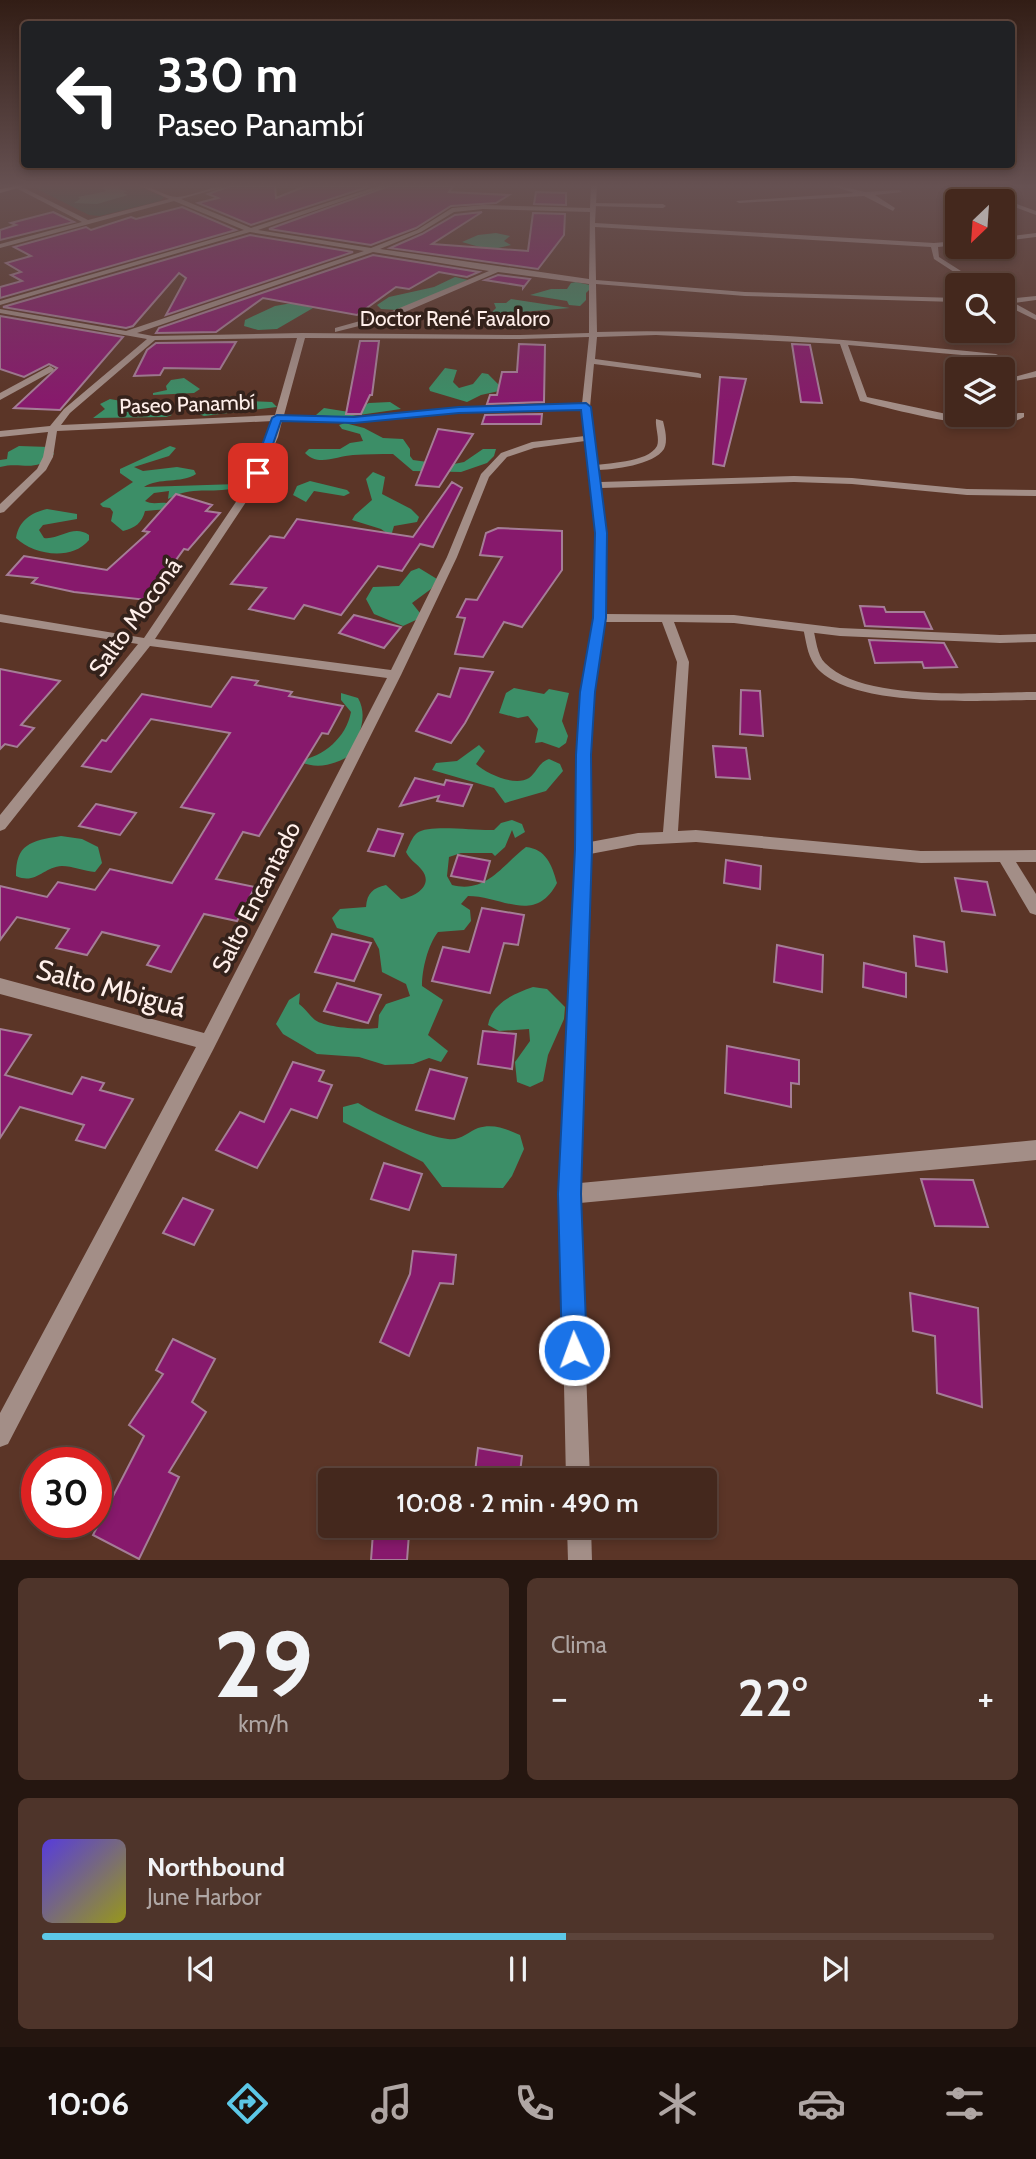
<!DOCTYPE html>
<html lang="es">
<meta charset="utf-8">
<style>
:root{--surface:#44281d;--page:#4e342a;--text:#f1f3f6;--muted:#afa6a4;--line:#5c443b;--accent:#5cc7e7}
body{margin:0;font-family:Cabin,sans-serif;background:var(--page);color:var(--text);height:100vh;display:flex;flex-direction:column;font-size:26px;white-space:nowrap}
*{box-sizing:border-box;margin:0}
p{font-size:23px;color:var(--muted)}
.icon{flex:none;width:38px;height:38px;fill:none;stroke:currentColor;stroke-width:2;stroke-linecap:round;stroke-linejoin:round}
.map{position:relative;height:1560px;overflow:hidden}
.side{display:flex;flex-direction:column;gap:18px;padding:18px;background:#251610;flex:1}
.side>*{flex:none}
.top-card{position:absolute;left:21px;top:21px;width:994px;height:147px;border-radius:7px;box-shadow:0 4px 10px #0003,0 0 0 2px var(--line);background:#202124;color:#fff;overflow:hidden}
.needle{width:46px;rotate:205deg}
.controls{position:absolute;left:945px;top:189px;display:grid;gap:14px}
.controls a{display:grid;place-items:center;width:70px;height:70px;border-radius:7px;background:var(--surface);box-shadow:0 4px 10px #0003,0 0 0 2px var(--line);font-size:35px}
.speed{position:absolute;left:21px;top:1447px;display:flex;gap:14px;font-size:35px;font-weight:700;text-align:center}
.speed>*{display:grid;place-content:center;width:91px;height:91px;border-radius:50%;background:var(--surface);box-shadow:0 4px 10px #0003,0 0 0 2px var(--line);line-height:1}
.speed .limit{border:10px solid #d22;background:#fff;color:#111}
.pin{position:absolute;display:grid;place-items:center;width:60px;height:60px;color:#fff;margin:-30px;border-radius:14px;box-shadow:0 4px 10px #0006}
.me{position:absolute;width:77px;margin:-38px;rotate:358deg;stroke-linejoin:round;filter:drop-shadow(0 0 5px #0008)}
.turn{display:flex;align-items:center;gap:24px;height:147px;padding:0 21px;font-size:32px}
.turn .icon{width:91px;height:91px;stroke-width:2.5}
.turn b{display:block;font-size:49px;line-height:60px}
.big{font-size:52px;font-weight:600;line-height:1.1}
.side .card{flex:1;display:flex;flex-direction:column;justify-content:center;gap:10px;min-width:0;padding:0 24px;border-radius:10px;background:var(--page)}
.side .dial{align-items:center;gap:0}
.dial b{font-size:91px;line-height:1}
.song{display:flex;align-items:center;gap:21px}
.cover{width:84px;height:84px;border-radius:10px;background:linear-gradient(135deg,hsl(250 70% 55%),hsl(60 70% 35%))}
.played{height:7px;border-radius:4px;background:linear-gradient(90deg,var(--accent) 55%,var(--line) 55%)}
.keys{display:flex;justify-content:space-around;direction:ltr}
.heat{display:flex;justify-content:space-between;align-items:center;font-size:38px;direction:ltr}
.side .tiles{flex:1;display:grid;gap:18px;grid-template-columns:1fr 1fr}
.card:last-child{grid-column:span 2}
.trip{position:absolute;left:318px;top:1468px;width:399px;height:70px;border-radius:7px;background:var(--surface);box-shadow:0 4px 10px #0003,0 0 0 2px var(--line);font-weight:600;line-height:70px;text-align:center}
.tab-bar{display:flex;height:112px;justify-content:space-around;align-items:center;background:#1b100c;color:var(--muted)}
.tab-bar .icon{width:49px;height:49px}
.tab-bar .selected{color:var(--accent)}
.tab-bar b{font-size:32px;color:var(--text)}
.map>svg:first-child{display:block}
</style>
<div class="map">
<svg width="1036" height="1561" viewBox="0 0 1036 1561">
<rect width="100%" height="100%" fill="#5b3527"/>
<!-- green -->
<path fill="#275840" d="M42,186H137L164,197L160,201L100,216L89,215L37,189Z"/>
<!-- forest -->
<g fill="#3c8e67">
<path d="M106,186H121L118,189L127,191L123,193L128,195L97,204L74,203L80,199L78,197L107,191L101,188Z"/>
<path d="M496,233L510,236L504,241L511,245L490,250L462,242L478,235Z"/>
<path d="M455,277L468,280L398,310L381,309L377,305L389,297L434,287Z"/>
<path d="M576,282L590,285V289L586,293V300L580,306L569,305L567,301L530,295L551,289H567L571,283Z"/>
<path d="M511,299L570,308L521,312L506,319L492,312L496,308L494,303H506Z"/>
<path d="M292,303L313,308L277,329L258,330L244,326L245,320L275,306Z"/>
<path d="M445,368L457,370L453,382L459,388L473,384L482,373L488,374L499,385V391L481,395L467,402L430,391L429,388Z"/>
<path d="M184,378L200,389L194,393L153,395V393L167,390L166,386L171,380Z"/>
<path d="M232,396L246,401L272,402L277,407L204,416L189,410V407L211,405Z"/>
<path d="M110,399L121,401L126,407H152L172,415L166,417L93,418L105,409L100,404Z"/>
<path d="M390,402L401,409L345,417L316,415L324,408L349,412L369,403Z"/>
<path d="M345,423L364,428L383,438L403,439L410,449V456L413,460L449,465L464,462L483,449H496L494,456L487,463L461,472L413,471L393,454C380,454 367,454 353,455C337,456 318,467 305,453L309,449H340L350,443L363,441L360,434L342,429L339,425Z"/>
<path d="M19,446L49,447L54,454C34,474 23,461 0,467V460L7,459L8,452Z"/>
<path d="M170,446L176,448L169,456L134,467L143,471L177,467L194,470L196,474C181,484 159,477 144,487L238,484L236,488C210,494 193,485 168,499L169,491L154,493L145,501C154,506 163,500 172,505L168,509L145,511C142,523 135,528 123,531L111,521L113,512L110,508L103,507L100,504L133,482L120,473V469Z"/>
<path d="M373,472L385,477L382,494L411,509L419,517L417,522L394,526L391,536L381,529L352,520L355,515L372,500L366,479Z"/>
<path d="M310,481L347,490L350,493L344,496L314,491L306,502L293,495L297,486Z"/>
<path d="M47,509L77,514V519L43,525L39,530L44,538C60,540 73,524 89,535V540C72,561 33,555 16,538C19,521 30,513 47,509Z"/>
<path d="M419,568L437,579L431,589L412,603L420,613L418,619L403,626L374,614L366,599L373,587L399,586L411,571Z"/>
<path d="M514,688L544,694L549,689L569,693L562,721L568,736L566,743L559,748L542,742L535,743L538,729L528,716L518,718L499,713L506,693Z"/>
<path d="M341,693L358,698C369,717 358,739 349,756C333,765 316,770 299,761C324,756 346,738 351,712L341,700Z"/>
<path d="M479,745L485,751L476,764C487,774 515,787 529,778C538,771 538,763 549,759L560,764L563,771L546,791L505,803L494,788L432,770L436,763L457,761Z"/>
<path d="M512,820L522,824L525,832L515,838L512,830L505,847L495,856L492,853H461L449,857L447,876L452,885C487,894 503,864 526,847C546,849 552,865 557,883C535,925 502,896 468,896L461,904L470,910L471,921L464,930L438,932C428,945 422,969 422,986L443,1000L428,1035L448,1051L441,1062L429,1058L413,1064L385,1065L359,1057L317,1054L283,1034L276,1024L289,1000L300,993L299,1004C306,1009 309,1015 315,1020C326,1028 365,1030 378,1028L379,1015L386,1004L410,996L406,984L382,972L379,949L373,938L337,928L332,918L340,909L366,907C367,893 373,888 386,885L401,899C415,897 435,885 421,869C415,862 410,860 406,852C409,846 412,837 417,833C429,824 476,831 494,830L501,823Z"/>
<path d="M61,836L82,839L98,847L102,863L95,872C85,871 72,866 62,866C43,867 36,885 16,876C16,844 30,841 61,836Z"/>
<path d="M533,987L547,989L565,1007L564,1019L548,1055L543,1081L530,1087L517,1082L515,1062L530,1041L529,1029L499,1031L488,1025C492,1003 513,994 533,987Z"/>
<path d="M358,1103C379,1116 424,1136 448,1139C460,1141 468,1132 478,1128C493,1123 507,1129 520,1135L524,1149L512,1176L503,1188L442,1187L423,1162L343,1122V1107Z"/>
</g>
<!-- building -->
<g fill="#87196c" stroke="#a57d97" stroke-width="2">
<path d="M230,186H275L276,198L306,186H371L251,225L198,203L218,198L208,194Z"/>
<path d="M389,186H453L449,192L509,195L496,203L451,206L416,228L371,245L269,229Z"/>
<path d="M536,192L566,193V205L534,204Z"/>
<path d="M182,207L236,230L0,298V287L22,281L11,275L21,272L6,263L31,256L14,247L86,227L91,230L131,217L136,219Z"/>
<path d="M53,212L74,222L0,240V230L16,225L11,223Z"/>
<path d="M482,212L432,244L528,251L533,213L565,214L564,235L538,269L390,248L422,234L455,215Z"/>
<path d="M250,235L353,252L166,315L186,278L179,273L133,326L126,328L3,307Z"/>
<path d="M373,255L479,272L467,277L439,272L409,289L396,287L357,315L263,298L216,332L156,333L159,328Z"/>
<path d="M498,275L530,279L523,288V286L485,280Z"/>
<path d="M0,316L123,337L60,410L14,408L57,368L49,364L24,377L0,369Z"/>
<path d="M360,341H379L372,395H370L361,414H346Z"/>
<path d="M236,342L220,369L164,368L160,375L134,376L147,350L156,343Z"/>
<path d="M519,344L545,345L544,402L487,404L490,395H497L502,372H517Z"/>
<path d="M792,344L810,345L822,403L801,402Z"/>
<path d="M720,377L746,379L724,466L713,464Z"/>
<path d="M542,414L541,424H482L485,415Z"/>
<path d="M438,429L473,434L439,487L416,485Z"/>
<path d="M452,482L462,488L433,547L420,544L402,571L378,566L341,615L304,605L294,619L249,609L266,588L231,584L270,536L284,538L297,519L413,537Z"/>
<path d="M176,494L212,505L206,511L220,513L188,550L184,549L147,600L74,592L32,583L37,578L7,575L24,556L107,570L149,532L143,531Z"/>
<path d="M498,528L562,531V570L522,627L504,622L483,657L455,654L465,618L457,617L466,599L477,600L502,557L480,555L486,533Z"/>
<path d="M860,606L884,607L886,612H924L932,629L865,626Z"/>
<path d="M354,615L401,627L384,648L339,633Z"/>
<path d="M869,640L944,643L957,667L924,668L922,662L875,663Z"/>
<path d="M460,668L493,672L465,723L451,743L416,731L438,694L450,697Z"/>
<path d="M0,669L60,681L21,725L34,728L17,747L5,744L0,749Z"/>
<path d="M232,677L258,681L255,685L292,692L289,696L343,706L328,734L322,733L259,836L243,832L216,879L255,887L237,921L204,914L171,972L147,965L159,946L102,932L87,955L56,948L69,929L17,917L0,940V886L47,897L58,882L95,890L110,869L172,883L214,814L181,807L230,733L151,719L111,772L82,766L102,740L106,741L142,694L211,707Z"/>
<path d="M741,690L760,691L763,736L740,734Z"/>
<path d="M713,746L746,748L750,779L716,777Z"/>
<path d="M415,778L444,785L446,780L472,785L463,806L437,801L439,796L400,806Z"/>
<path d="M96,804L136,813L120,835L79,826Z"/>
<path d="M378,829L403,834L394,856L368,851Z"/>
<path d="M458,855L490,861L484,882L451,876Z"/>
<path d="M726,860L761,866L760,889L724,883Z"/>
<path d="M955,878L987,882L995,915L962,911Z"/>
<path d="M482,908L524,915L518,945L504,943L490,993L432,981L443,947L469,952Z"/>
<path d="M332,934L371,943L354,981L315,972Z"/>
<path d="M914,936L944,942L947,972L916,966Z"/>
<path d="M777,945L823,955L822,992L774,982Z"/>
<path d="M864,963L906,973V997L863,987Z"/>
<path d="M337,983L381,995L368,1023L324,1011Z"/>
<path d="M0,1029L31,1035L5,1075L72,1094L82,1077L104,1083L100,1090L133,1099L105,1148L76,1140L84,1125L20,1107L0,1138Z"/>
<path d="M483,1031L516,1034L512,1069L478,1064Z"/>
<path d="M727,1046L799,1060V1084L791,1083V1107L725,1093Z"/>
<path d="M293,1062L324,1071L319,1081L332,1085L317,1118L291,1109L257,1168L216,1150L240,1112L264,1122Z"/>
<path d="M430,1069L467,1078L454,1119L416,1110Z"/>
<path d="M384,1163L422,1174L409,1210L371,1199Z"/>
<path d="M921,1179L973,1180L988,1227L935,1226Z"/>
<path d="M183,1198L213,1210L194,1245L163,1233Z"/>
<path d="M413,1251L456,1255L453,1284L440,1283L409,1356L380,1342L410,1274Z"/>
<path d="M910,1293L978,1308L982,1407L937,1393L935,1336L913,1331Z"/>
<path d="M173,1339L215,1359L192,1402L206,1412L169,1472L179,1477L139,1559L93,1535L144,1436L129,1425L163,1374L156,1370Z"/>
<path d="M478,1448L522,1456L519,1480H474Z"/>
<path d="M373,1533L409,1534L407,1560H371Z"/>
</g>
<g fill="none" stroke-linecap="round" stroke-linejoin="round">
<!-- lane -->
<g fill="#a38e87" fill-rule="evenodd">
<path d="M593,203L663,204L666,206L663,208L591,206Z"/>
<path d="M656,419L663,421C665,429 668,441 664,449C653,466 607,471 589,470V466C605,463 648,463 657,446C660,439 655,427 656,419Z"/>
<path d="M808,625L813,628C816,639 817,655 825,663C864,703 983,692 1036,692V700C985,700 844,710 814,664C807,654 806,640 803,628Z"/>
</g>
<!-- street -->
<g fill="#a38e87" fill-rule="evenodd">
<path d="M16,186H20L88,220L169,199L140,186C153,186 165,197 177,197C194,196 210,186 227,186L181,199L251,228L378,186H386L258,230L371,248L417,230L452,208L483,205L590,208L591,186H597L595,223L934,243L957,241V245L938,247L939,257L983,285H974L934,259L931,247L595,227L596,280L745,292L957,298V302L745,296L596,284L597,332C730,328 863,341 996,354L1000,356L996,358L848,345L867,397L970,419L1010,418L1018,413H1024V417C992,438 897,410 860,401L840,344L656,335L597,337L595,359L698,373L701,374V378L594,364L590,407L600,482L794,476L852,478L967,489L1036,490V496L967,495L852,484L794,482L601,488L606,533L605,614L734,615L840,628L1000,635L1036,634V642L1000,643L840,636L734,623L674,622L689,662L678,831L696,830L921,851L1036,850V862H1016L1036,894V915L1030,913L1000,862L921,863L696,842L638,845L590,854L580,1183L1036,1140V1160L580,1203L590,1480H566L560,1194L576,849V755L581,692L593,618L596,533L585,441L534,448L507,457L489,477L457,557L401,675L214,1048L8,1444L0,1447V1413L196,1047L0,994V978L204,1033L387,678L150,646L5,829L0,831V815L138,644L0,622V614L144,638L246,487L268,437L273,421L57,431L53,457L46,470L4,512L0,513V504L37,469L43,457L48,432L0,437V431L50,426L64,409L147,339L0,313V309L126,331L364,251L250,232L0,305V301L244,230L174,201L0,248V244L82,222L16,188ZM483,209L590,212L589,279L380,249L421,232L454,212ZM373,252L489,271L385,314L335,328V332L391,318L498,272L589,284V333L520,335L302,333L153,336L137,333ZM589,337L582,404L459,407L354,417L284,415L305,338L520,339ZM297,338L275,415L61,425L70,413L155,340ZM582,410L585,436L532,442L501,453L481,474L447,557L391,670L155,639L256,487L278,437L282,421L354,423L459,413ZM604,622H662L677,662L663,832L638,833L590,842V755L593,692Z"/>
<path d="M833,186H841L865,192L899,190L902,192L875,195L895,208L893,211L864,196L739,203L736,201L854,193Z"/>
<path d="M996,186H1004L987,193L1036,211V215L978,193Z"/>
<path d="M1036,233V237L1003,241V237Z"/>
<path d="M1036,296V300L1014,303L1036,315V320L1003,304V298L1007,299Z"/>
<path d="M50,366L54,369L53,371L0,400V393Z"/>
<path d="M1036,371V377L1015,381L1011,378Z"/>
<path d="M567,1526H591L592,1561H568Z"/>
</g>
<!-- secondary -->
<path fill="#dabaae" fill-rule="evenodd" d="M16,186H25L0,193V189Z"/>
</g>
<!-- sky -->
<linearGradient id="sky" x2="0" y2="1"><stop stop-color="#321d15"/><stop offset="0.46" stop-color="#665152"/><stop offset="1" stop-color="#665152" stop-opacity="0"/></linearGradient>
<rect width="1036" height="404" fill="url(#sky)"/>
<!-- route -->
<path fill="#1a73e8" stroke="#114b97" stroke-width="2" d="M586,403L591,407L607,533L606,618L595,692L591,755L592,849L581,1194L587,1350L583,1359L574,1363L565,1359L562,1350L558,1194L575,849L576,755L580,692L593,618L595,533L581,410L459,413L354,423L281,421L263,473L258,476L252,473L272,418L277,415L354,417L459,407Z"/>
<g text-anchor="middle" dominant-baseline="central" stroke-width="7" stroke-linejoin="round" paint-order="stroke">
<!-- far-street labels -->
<g font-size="21" fill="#ffefea" stroke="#34221b">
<text x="455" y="318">Doctor René Favaloro</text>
<text transform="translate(187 404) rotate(-2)">Paseo Panambí</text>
</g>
<!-- street labels -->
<g font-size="24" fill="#ffefea" stroke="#34221b">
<text transform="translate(135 617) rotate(-54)">Salto Moconá</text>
<text transform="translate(256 897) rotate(-63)">Salto Encantado</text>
</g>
<!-- near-street labels -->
<g font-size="28" fill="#ffefea" stroke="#34221b">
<text transform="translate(111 988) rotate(15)">Salto Mbiguá</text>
</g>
</g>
</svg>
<div class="controls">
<a><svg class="needle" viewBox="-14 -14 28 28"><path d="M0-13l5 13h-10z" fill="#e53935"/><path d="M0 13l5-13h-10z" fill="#afa6a4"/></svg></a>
<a><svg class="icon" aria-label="search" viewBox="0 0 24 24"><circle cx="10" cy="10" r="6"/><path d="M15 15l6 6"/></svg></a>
<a><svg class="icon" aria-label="layers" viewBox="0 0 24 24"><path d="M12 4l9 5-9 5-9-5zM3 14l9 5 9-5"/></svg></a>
</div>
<div class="speed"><div class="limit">30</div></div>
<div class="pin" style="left:258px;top:473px;background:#d93025"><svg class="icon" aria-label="arrive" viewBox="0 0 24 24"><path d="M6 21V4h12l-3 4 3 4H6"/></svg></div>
<svg class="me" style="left:574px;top:1350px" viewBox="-20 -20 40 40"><circle r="17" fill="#1a73e8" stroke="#fff" stroke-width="3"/><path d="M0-11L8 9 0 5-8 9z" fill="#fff"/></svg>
<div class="trip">10:08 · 2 min · 490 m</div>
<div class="top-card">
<div class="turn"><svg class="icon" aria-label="left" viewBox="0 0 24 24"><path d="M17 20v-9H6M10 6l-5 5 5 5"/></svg><div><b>330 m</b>Paseo Panambí</div></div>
</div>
</div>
<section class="side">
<div class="tiles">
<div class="card dial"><b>29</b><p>km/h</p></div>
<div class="card"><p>Clima</p>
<div class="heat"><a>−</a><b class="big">22°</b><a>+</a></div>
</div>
<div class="card">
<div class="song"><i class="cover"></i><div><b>Northbound</b><p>June Harbor</p></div></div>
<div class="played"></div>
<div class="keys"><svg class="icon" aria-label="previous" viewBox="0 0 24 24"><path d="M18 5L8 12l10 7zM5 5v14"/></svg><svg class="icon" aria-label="pause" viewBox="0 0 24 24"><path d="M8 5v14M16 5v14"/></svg><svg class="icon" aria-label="next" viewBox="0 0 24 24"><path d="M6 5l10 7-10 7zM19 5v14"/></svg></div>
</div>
</div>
</section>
<nav class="tab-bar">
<b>10:06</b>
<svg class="icon selected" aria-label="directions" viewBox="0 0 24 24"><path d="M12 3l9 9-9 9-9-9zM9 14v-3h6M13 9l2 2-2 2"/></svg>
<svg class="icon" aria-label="music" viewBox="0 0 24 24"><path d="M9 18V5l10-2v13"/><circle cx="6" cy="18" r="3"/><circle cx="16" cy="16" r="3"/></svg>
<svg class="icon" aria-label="phone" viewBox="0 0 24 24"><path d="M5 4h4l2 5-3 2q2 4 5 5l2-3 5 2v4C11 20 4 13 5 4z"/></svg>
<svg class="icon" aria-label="climate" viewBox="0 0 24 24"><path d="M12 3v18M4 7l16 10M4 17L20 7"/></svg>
<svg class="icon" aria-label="car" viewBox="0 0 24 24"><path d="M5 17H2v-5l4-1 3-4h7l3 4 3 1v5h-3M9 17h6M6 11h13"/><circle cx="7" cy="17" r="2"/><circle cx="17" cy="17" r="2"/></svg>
<svg class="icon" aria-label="filters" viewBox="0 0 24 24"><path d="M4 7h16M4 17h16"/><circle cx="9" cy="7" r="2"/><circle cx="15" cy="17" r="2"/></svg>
</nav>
